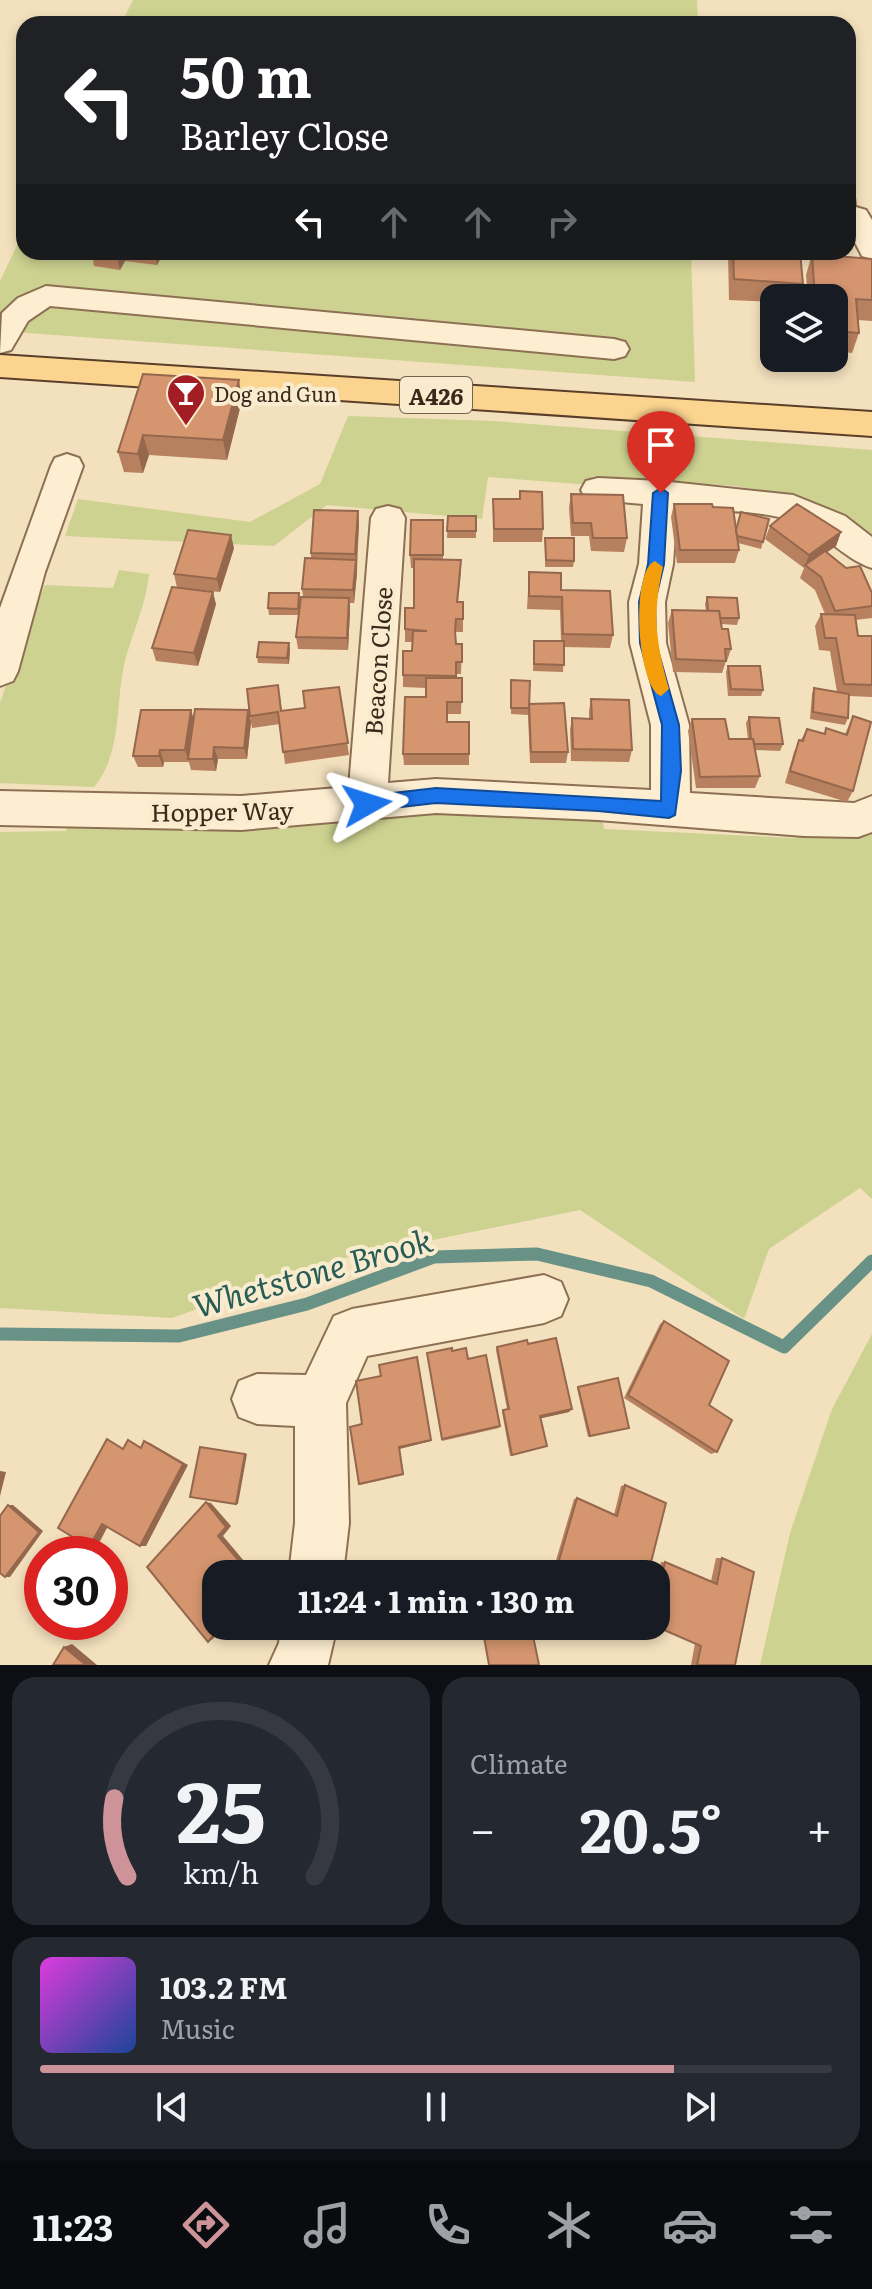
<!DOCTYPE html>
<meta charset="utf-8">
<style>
:root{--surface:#171b24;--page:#242831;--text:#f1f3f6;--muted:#9ea1a6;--line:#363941;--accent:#ce9398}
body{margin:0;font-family:Literata,serif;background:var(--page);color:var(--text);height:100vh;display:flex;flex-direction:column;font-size:30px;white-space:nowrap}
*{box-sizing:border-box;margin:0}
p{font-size:26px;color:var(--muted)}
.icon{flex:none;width:44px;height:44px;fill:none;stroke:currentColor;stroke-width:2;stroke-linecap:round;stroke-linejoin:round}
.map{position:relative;height:1665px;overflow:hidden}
.panel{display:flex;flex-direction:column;gap:12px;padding:12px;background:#0d0f14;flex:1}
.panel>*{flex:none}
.guide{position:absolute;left:16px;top:16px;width:840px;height:244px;border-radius:24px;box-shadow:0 4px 12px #0003;background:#202124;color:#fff;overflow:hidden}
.buttons{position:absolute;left:760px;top:284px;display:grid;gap:16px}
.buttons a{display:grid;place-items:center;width:88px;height:88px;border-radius:16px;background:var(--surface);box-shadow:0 4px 12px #0003;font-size:40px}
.speed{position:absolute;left:24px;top:1536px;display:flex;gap:16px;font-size:40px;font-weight:700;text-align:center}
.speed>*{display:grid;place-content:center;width:104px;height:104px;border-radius:50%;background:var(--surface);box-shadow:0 4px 12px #0003;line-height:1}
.speed .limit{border:12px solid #d22;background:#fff;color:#111}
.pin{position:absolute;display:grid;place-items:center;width:68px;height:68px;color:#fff;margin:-82px -34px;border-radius:50% 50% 50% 0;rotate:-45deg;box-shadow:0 0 8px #0007}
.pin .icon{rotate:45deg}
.me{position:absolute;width:88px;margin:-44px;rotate:84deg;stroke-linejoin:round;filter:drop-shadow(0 0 6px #0008)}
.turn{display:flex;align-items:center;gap:28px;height:168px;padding:0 32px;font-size:36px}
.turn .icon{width:104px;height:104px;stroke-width:2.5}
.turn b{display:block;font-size:56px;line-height:68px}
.lanes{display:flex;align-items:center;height:76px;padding:0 32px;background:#0003;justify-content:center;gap:40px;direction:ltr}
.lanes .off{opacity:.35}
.big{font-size:60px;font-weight:700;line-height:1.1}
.panel .card{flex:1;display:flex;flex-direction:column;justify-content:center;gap:12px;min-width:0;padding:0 28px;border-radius:24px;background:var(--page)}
.panel .dial{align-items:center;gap:0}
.dial svg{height:208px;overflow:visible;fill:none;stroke:var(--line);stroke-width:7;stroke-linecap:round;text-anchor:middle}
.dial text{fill:var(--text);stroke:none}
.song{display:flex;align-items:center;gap:24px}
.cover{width:96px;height:96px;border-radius:12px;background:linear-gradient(135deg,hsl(300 70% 55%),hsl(220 70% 35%))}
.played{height:8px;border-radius:4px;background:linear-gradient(90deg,var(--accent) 80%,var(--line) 80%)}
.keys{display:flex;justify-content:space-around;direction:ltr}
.heat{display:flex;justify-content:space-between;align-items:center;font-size:44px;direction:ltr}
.panel .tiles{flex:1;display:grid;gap:12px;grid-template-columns:1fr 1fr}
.card:last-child{grid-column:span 2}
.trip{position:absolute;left:202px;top:1560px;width:468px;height:80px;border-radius:24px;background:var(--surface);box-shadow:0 4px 12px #0003;font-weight:700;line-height:80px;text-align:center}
.tabs{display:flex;height:128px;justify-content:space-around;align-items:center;background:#090b0e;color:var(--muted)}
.tabs .icon{width:56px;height:56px}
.tabs .active{color:var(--accent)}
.tabs b{font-size:36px;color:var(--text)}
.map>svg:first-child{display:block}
</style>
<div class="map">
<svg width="872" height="1665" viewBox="0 0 872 1665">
<rect width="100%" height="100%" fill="#f3e0bd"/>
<!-- green -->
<g fill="#cdd290">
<path d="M133,0H697L698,24H121Z"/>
<path d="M24,231V252H691L695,382L0,331V281Z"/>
<path d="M348,416L493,421L872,450V540L838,514L794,495L735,486L593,476L591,485L488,477L482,519L327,505L274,546L65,536L78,499L250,522L320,484Z"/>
<path d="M119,570L149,574C146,604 134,629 126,657C114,701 124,751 94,787L0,783V703L22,639L45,585L113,588Z"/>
<path d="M448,806L602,817L604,829L794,838L807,834L872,828V1199L860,1188L769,1249L744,1319L580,1210L335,1260L172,1318L0,1308V832L66,831L68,821Z"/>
<path d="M872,1334V1665H760L790,1533L832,1409Z"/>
</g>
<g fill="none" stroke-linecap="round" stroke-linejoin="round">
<!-- stream -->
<path stroke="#689286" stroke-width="13" d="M0,1334L179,1336L307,1304L434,1257L537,1254L651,1281L784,1347L872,1261"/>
<!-- minor casing -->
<g stroke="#8d7054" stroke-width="4">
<g id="minor">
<path d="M856,207L866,210L872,220V259L862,256L848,229V209Z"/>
<path d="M46,286L614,339L625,342L629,349L625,356L614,359L50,306L28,321L11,350L0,353L2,313L18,298Z"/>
<path d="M67,454L79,458L83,466L45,572L18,671L13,681L0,686V608L51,466L55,458Z"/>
<path d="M598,478L661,481L793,495L845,516L872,537V568C841,558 820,527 787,519C755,510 711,511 677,507L673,564L665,602L666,643L689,725L690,793L854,803L872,796V832L858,837L804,836L598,820L436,813L241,830L0,825V791L241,796L349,787L371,518L376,509L388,506L400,509L405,518L388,783L436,779L651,790V725L630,643L629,602L639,564L643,504L586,499L581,490L586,481Z"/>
<path d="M544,1275L561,1282L568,1299L561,1316L544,1323L367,1356L346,1403L349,1523L343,1574H289L295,1523V1426L257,1424L239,1417L232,1399L239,1381L257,1374L306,1375L334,1316L352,1309Z"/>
<path d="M281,1626H337L328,1665H269L279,1643Z"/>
</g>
</g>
<!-- major casing -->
<g stroke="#5a3e29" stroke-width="4">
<path id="major" d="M0,355L872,412V436L0,377Z"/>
</g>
<!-- minor -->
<use href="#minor" fill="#fdeed1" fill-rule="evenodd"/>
<!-- major -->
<use href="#major" fill="#fbd590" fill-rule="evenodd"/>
</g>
<!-- wall -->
<g fill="#b7805f">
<path d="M848,142L850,168L856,206L849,226H848Z"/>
<path d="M46,252H164L157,265L125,261L120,270L94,266L93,259Z"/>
<path d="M728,252H800L803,284L798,298H774V302L729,300Z"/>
<path d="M812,254L872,259V321L858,320L859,333L852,353L834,351V298H808L806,275Z"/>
<path d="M143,374L242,400L227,460L149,455L143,473L124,472L118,452Z"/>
<path d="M520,491L543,529L542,542H493V499H520Z"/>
<path d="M571,494L627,538L624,552L591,551L589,536H571L569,508Z"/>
<path d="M674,504L713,507L736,530L769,519L761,549L738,543L739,550L735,563H677L671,517Z"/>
<path d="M358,511L359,524L357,573L354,603H350V611L348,650L298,649L296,637L299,615H269L268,608L299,593L300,600L303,597L302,589L311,558V553Z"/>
<path d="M448,516H476V538H447Z"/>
<path d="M443,520V560L461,573L458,602L463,619V632H455L456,644H462L461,674H456V678H462L461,714H447V722H469V765H404L403,754L426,697V688L403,687V675L412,651V642H405V629L414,608V568H411L410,555Z"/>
<path d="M770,526L841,532L836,546L826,553L872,593V618L855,620L858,636H872V697L849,696L848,718L845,725L810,719L812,694L814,688L837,692L830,651L819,650L815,626L821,614H825L815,590L800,578L804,568L765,539Z"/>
<path d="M545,538L574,561L573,567H545Z"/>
<path d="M234,548L220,592L177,588L174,574Z"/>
<path d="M529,572L561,590L613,635L610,648L564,647L563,672L533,671L534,641H561L560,610L527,609Z"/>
<path d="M707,597L739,618L737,625L721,624L722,629L731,649L727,661H726L722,673L673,672L668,623L672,610L706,611L705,604Z"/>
<path d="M216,604L198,666L156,661L152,648Z"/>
<path d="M290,649L289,664L258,663L257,657Z"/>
<path d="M728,666L763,690L761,696H728L726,672Z"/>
<path d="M339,687L349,755L285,764L280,724L252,728L250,716L280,697L282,711L305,708Z"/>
<path d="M511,687L530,704L568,752L566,763H530L528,715L511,714Z"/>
<path d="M591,699L632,750L629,762L571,761L570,730L572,718L589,719V711Z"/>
<path d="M191,710L194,719L248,710L251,722L247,759H218L216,771L191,770L189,762H164L163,767H138L133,756Z"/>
<path d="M853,716V791L847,802L785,783L794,752L807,729L824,734L826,728L845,734Z"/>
<path d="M749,717L783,744L780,751L755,750L760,776L755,788H696L688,731L692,719L729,739H748L746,723Z"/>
<path d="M664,1321L717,1452L711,1454L624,1398L660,1324Z"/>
<path d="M528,1344L569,1412L541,1418L547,1446L510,1456L502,1412L503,1410L507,1409L496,1350L497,1347Z"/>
<path d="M452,1351L468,1359L500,1426L499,1428L442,1441L427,1353Z"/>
<path d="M578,1387L629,1428L588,1437L577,1388Z"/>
<path d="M350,1427L431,1441L399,1449L404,1475L360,1485L359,1484Z"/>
<path d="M625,1485L648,1574H552L574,1499L577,1498L614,1515L621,1486Z"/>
<path d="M716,1558H722L735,1665H691L695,1643L656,1626V1581L661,1562H665L711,1581Z"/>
</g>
<!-- shaded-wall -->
<g fill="#95684e">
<path d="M116,252H123L125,261L120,270Z"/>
<path d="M155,252H164L157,265Z"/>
<path d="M239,380L242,400L227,460L223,440Z"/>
<path d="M143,435L149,455L143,473L138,454Z"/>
<path d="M358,511L359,524L356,567L355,554Z"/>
<path d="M841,532L836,546L807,566L805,565L804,568L809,555Z"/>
<path d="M231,535L234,548L220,592L217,579Z"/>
<path d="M356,560L357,573L354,603L353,590Z"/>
<path d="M213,592L216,604L198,666L194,653Z"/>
<path d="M349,598L350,611L348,650L347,638Z"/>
<path d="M289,643L290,649L289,664L287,658Z"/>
<path d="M191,710L194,722L188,759L185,750Z"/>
<path d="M248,710L251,722L247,759L244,748Z"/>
<path d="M214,747L218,759L216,771L213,759Z"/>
<path d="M160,750L164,762L163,767L159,756Z"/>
<path d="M572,1409L569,1412L538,1419L540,1416Z"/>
<path d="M431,1440V1441L399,1449L404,1475L399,1447Z"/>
<path d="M144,1441L150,1443L188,1465L146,1546H140Z"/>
<path d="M245,1454H247L238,1504H236Z"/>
<path d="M0,1471L6,1472L0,1496Z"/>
<path d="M206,1502L211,1503L231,1526L223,1536L255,1574H250L218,1536Z"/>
<path d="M8,1505H13L43,1531L10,1577H5Z"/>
<path d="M102,1524H109L97,1547H89Z"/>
<path d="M221,1626H224L213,1639L208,1642Z"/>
<path d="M72,1644L97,1665H86L64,1647Z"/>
</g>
<!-- building -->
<g fill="#d5956f" stroke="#95684e" stroke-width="2">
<path d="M848,142L851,166L848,165Z"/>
<path d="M848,168H852L856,206L848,205Z"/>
<path d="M733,252H800L803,284L734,279Z"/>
<path d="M812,254L872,259V300L856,299L859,333L834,331V298H815Z"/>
<path d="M143,374L239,380L223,440L143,435L138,454L118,452Z"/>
<path d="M520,491L542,492L543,529H494L493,499H520Z"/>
<path d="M571,494L623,495L627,538H593L591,523H573Z"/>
<path d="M674,504H712L713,507L733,508L739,550H680Z"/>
<path d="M797,504L841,532L809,555L770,526Z"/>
<path d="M314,510L358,511L355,554L311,553Z"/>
<path d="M741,512L769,519L763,542L737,536L736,530Z"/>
<path d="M448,516H476V531H447Z"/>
<path d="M411,520H443V555H410Z"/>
<path d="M188,530L231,535L217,579L174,574Z"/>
<path d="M545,538H574V561L546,560Z"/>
<path d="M825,551L846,568L860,566L872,593V606L835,611L821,577L805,565Z"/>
<path d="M305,558L356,560L353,590L302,589Z"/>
<path d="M414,559L461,560L457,602H463V619H456L455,631L456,644H462V662H456V676L403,675V651H412L413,631H427L405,629V608H414Z"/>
<path d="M529,572L561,573V590L610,591L613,635L563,634L562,597L529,596Z"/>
<path d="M172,587L213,592L194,653L152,648Z"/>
<path d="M269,593H299L298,609L268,608Z"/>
<path d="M301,597L349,598L347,638L296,637Z"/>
<path d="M707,597L737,598L739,618H720L719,611H708Z"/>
<path d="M672,610L719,611L722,629H728L731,649H725L726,661L676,659Z"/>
<path d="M821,614L855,615L858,636H872V685L844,684L836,638H825Z"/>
<path d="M534,641H564V665L534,664Z"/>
<path d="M259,642L289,643L287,658L257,657Z"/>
<path d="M728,666H760L763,690L731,689Z"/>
<path d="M426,678H462V702H447V722H469V754H403L405,697H426Z"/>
<path d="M511,680L530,681L529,708H511Z"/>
<path d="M278,685L281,711L305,708L303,691L339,687L348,743L283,752L278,712L250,716L247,689Z"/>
<path d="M814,688L849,694L848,718L813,712Z"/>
<path d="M591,699L629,700L632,750L573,749L572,718L592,719Z"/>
<path d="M564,703L568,752H531L529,704Z"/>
<path d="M195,709L248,710L244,748L214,747L213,759H188Z"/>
<path d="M141,710H191L185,750H160L159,756H133Z"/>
<path d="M853,716L871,722L853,791L790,771L799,740L803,741L807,729L825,734L826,728L847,735Z"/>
<path d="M749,717L779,718L783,744H754L753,739H751Z"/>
<path d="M692,719H725L729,739H753L760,776L700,777Z"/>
<path d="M664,1321L729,1361L709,1405L732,1420L717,1452L628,1395Z"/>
<path d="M556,1338L572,1409L540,1416L547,1446L512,1455L503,1410L509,1409L497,1347L527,1340L528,1344Z"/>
<path d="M452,1348V1351L466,1348L468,1359L486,1355L500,1426L442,1439L427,1353Z"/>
<path d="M417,1357L431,1440L399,1447L403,1474L359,1484L350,1427L362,1424L356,1381L381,1376L379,1365Z"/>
<path d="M618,1378L629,1428L590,1436L578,1387Z"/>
<path d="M107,1439L123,1449L128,1440L141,1448L144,1441L183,1464L140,1546L102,1524L89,1547L58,1528Z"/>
<path d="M200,1447L245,1454L236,1504L190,1497Z"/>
<path d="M625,1485L666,1503L648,1574H555L577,1498L617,1516Z"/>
<path d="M206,1502L226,1527L218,1536L250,1574H216V1626H221L208,1642L147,1567Z"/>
<path d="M8,1505L39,1532L5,1577L0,1573V1516Z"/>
<path d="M722,1558L754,1572L735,1665H697L701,1646L655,1626L656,1603L665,1562L717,1584Z"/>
<path d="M482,1626H531L539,1665H489Z"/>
<path d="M64,1647L86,1665H53Z"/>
</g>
<!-- route -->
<path fill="#1a73e8" stroke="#114b97" stroke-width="2" d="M661,488L668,493L664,564L655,602L656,643L679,725L681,771L675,815L669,818L598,811L436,803L367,811L361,809L358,804L361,798L367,796L436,788L661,801L662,725L640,643L639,602L648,564L653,493Z"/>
<!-- slow -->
<path fill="#f59e0b" d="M655,561L663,567C652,614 656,643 669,689L661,696C637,688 630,570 655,561Z"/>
<!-- icons -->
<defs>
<g id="bar-pin" transform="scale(2)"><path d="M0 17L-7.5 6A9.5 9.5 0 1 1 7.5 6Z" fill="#a31d24" stroke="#f9ebce"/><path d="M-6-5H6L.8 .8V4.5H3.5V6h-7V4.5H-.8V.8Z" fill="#fff"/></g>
</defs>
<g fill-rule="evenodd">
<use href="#bar-pin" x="186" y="393"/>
</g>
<g text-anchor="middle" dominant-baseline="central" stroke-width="8" stroke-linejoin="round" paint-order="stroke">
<!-- far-poi labels -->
<g font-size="20" fill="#3a291b" stroke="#f9ebce" text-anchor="start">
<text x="214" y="393">Dog and Gun</text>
</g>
<!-- shield labels -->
<rect fill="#f9ebce" stroke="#736351" stroke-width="2" x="400" y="377" width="72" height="36" rx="6"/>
<g font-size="22" font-weight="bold" fill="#3a291b">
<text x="436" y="395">A426</text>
</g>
<!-- street labels -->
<g font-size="24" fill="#3a291b" stroke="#f9ebce">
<text transform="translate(377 661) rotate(-86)">Beacon Close</text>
<text transform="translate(222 810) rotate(-1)">Hopper Way</text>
</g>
<!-- near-water labels -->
<g font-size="32" font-style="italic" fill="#285c56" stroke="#f9ebce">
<text transform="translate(312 1271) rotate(-16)">Whetstone Brook</text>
</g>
</g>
</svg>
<div class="buttons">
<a><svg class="icon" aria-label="layers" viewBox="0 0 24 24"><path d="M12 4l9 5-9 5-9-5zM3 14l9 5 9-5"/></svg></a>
</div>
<div class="speed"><div class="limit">30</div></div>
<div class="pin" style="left:661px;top:493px;background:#d93025"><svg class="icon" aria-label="arrive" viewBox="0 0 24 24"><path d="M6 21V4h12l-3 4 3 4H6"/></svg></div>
<svg class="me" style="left:367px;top:804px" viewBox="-20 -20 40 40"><path d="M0-17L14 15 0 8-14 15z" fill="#1a73e8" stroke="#fff" stroke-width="4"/></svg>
<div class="trip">11:24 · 1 min · 130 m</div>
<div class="guide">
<div class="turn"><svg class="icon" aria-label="left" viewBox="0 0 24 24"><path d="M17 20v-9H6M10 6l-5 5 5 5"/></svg><div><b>50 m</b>Barley Close</div></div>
<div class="lanes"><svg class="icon" aria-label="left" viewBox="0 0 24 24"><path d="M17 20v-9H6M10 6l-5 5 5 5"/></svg><svg class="icon off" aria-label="ahead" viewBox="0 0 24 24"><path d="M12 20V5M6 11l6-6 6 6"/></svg><svg class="icon off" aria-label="ahead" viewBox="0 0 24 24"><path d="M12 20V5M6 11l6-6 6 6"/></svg><svg class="icon off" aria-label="right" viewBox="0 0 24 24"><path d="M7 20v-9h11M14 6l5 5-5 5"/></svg></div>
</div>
</div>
<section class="panel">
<div class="tiles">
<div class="card dial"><svg viewBox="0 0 100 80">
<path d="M14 69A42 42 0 1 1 86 69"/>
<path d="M14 69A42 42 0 0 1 9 39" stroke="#ce9398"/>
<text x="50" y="56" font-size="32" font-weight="700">25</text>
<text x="50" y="72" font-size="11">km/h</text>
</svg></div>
<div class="card"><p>Climate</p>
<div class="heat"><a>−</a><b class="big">20.5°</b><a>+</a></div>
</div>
<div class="card">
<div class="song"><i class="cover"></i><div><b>103.2 FM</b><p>Music</p></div></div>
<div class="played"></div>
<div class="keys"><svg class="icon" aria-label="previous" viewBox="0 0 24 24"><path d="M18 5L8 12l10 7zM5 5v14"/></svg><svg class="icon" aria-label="pause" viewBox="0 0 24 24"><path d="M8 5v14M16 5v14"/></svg><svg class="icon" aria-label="next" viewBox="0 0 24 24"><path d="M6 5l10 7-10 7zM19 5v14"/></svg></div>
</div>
</div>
</section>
<nav class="tabs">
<b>11:23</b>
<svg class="icon active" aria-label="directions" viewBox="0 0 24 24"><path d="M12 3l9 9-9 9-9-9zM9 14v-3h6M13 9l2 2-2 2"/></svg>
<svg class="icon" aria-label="music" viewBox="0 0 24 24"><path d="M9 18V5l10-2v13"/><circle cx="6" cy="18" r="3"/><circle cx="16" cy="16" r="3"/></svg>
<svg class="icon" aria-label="phone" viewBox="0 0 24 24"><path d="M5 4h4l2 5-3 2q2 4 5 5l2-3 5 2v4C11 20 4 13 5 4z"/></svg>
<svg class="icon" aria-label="climate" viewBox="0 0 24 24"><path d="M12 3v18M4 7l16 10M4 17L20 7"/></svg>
<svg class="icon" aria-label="car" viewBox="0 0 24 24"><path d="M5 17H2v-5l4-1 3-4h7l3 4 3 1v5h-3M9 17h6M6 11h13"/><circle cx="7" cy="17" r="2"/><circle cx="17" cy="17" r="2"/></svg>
<svg class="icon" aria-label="filters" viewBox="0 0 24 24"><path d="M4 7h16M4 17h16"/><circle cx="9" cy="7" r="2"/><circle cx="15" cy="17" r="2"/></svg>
</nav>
